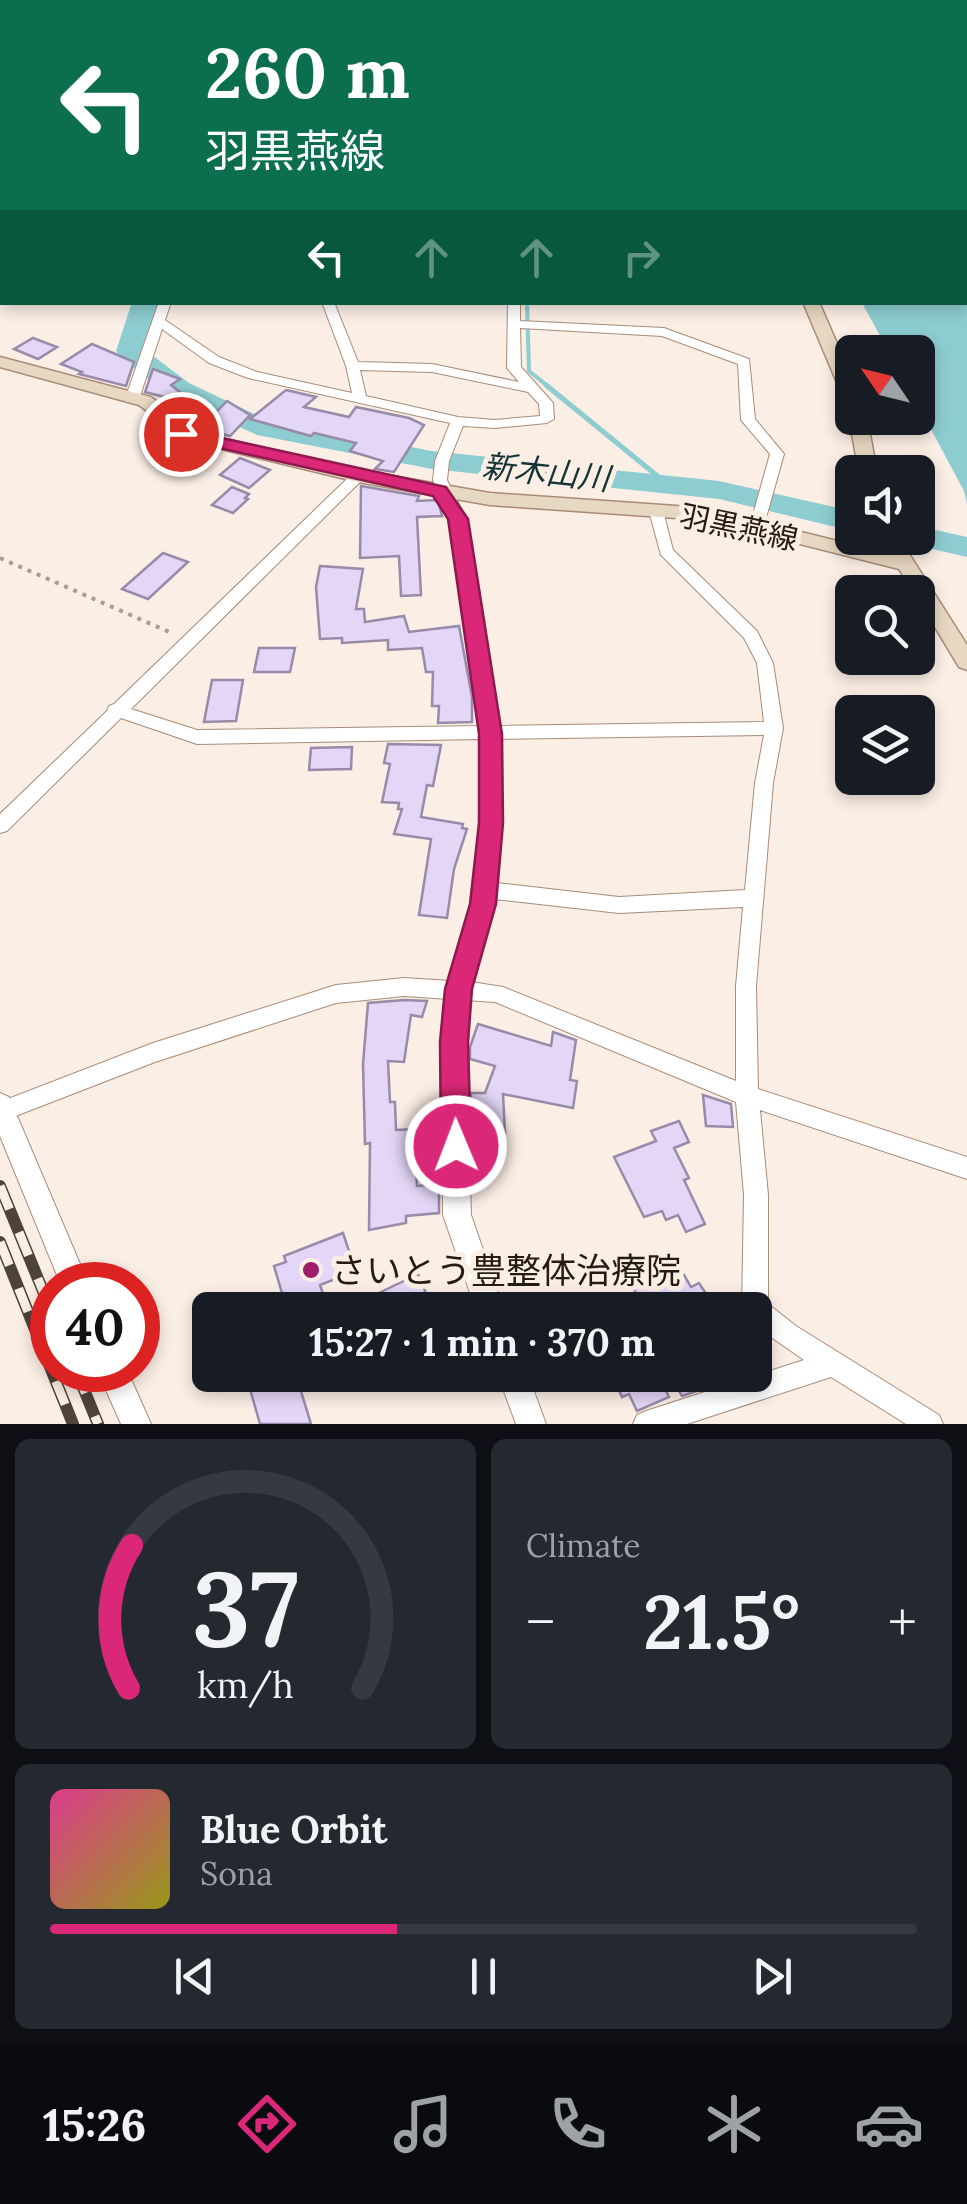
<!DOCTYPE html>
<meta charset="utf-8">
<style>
:root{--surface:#171b24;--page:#242831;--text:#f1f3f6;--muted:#9ea1a6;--line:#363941;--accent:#db2777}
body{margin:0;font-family:Lora,"Noto Sans JP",serif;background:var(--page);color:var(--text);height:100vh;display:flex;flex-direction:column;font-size:38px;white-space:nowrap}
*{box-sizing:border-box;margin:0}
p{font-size:32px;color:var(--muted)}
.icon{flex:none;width:55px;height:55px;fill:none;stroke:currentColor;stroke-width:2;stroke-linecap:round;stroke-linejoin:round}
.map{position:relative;height:1424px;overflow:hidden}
.drawer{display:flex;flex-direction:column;gap:15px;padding:15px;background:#0d0f14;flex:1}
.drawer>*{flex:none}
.hud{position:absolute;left:0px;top:0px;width:968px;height:305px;box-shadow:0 5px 15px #0003;background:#0b6e4f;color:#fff;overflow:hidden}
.needle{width:65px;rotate:305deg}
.fabs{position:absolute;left:835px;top:335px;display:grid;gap:20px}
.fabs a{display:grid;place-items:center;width:100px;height:100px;border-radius:15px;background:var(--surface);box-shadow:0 5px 15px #0003;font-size:50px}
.speed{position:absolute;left:30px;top:1262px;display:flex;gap:20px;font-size:50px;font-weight:700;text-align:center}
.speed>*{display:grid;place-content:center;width:130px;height:130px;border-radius:50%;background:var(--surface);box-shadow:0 5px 15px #0003;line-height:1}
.speed .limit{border:15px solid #d22;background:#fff;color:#111}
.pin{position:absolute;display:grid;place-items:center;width:85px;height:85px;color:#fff;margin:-42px;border:5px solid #fff;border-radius:50%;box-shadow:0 2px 10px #0007}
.me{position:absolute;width:110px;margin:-55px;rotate:359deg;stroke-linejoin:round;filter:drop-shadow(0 0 8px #0008)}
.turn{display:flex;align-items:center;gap:35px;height:210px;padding:0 40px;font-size:45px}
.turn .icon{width:130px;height:130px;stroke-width:2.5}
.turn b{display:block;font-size:70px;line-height:85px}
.lanes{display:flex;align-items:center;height:95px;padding:0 40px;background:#0003;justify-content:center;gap:50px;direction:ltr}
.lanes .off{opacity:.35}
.big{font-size:75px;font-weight:700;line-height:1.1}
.drawer .card{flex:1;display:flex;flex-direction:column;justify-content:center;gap:15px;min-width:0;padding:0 35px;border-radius:15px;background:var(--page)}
.drawer .dial{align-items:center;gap:0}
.dial svg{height:260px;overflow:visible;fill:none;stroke:var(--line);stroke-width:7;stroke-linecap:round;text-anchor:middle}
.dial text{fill:var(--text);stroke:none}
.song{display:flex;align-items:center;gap:30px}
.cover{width:120px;height:120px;border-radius:15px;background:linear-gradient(135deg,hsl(330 70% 55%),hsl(60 70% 35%))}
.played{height:10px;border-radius:5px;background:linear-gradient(90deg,var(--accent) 40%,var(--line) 40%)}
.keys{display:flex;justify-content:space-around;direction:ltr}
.heat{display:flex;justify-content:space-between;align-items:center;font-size:55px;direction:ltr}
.drawer .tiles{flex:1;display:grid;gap:15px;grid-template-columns:1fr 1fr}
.card:last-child{grid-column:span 2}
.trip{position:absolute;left:192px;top:1292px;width:580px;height:100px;border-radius:15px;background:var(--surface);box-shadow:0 5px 15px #0003;font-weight:700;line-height:100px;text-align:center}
.tabs{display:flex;height:160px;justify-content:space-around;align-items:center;background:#090b0e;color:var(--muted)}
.tabs .icon{width:70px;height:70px}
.tabs .active{color:var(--accent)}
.tabs b{font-size:45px;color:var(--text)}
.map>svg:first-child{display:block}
</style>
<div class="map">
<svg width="967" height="1424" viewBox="0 0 967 1424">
<rect width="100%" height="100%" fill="#fbeee5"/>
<!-- water -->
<path fill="#8dcdd1" d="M756,0H967V504L964,491L918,405V352H889L862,303L965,302V2Z"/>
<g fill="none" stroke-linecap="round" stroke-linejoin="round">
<!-- stream-far1 -->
<path stroke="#8dcdd1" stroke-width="4" d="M527,302L529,371L549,387"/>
<!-- stream -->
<path stroke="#8dcdd1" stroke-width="5" d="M546,385L666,483"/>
<!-- river -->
<g fill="#8dcdd1" fill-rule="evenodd">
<path d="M132,302H158L144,349L189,383L265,419L432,451L719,481L852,511V531L719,499L432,469L257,435L169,395L120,357L116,351Z"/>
<path d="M918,526L967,537V557L906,543L903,538H918Z"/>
</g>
</g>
<!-- building -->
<g fill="#e3d6f7" stroke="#978ba9" stroke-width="2.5">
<path d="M33,338L57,347L38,359L14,349Z"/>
<path d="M92,344L134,362L126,386L79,374L82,372L61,364Z"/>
<path d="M153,369L180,379L171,385L196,405L145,392Z"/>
<path d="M286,390L316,397L304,407L349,417L356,407L409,418L424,425L394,472L375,469L383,461L350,451L356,443L314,433L311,436L250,419Z"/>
<path d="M227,401L250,415L230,436L200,429Z"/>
<path d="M240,458L270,470L249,488L220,475Z"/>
<path d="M361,486L419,496L417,501L438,500L442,516L417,517L421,595L401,596L399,556L360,558Z"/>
<path d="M232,487L249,494L245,498L248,499L233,513L212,505Z"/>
<path d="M163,553L188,562L148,599L122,589Z"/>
<path d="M320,566L363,569L356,609H364L365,622L404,616L409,632L459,626L472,697V722L438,723L439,706H432L433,672H426L422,648L388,650V640L342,643V638L320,639L316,587Z"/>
<path d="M259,648H295L290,672H254Z"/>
<path d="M212,680H243L236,721L204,722Z"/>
<path d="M388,744L441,745L433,786L427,785L421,817L463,824L462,828L467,829L454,869L447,918L419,915L431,839L394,834L402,809H398L399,803L382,802L390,764L384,763Z"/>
<path d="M352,747L351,769L309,770L311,748Z"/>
<path d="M404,1000L427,1001L422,1017L411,1015L404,1062L388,1061L390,1102H395L396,1130L414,1129L417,1186L439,1184V1213L406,1216V1223L369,1230L370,1143L365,1144L363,1064L368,1003Z"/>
<path d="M478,1024L551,1046L553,1032L576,1040L570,1080L577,1081L573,1108L503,1094L505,1133L472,1134L471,1093H485L495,1066L470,1059V1047Z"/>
<path d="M703,1095L731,1104L733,1127L706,1126Z"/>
<path d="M679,1121L689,1142L674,1148L689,1178L684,1180L705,1224L686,1232L678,1215L666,1220L662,1211L644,1217L614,1157L656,1141L651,1131Z"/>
<path d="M343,1233L351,1257L343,1260L348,1274L320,1285L326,1302L305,1310H287L274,1266L286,1262L284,1256Z"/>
<path d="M676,1261L691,1287L699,1283L709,1298L698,1304L702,1310H645L631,1284Z"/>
<path d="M418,1274L433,1310H386L379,1293Z"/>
<path d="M246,1375H296L311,1424H260Z"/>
<path d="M612,1375H658L669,1397L637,1411L629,1394L622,1397Z"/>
<path d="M687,1375H706L712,1386L682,1396L674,1383Z"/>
</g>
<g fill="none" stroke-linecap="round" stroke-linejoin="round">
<!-- minor casing -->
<g stroke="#a98b77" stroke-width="2">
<g id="minor">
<rect x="324" y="0" width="8" height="2"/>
<rect x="440" y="0" width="8" height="2"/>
<rect x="682" y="0" width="8" height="2"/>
<rect x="0" y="241" width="2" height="7"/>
<path d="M2,286V294L0,295V287Z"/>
<path d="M159,302H171L165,320L219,357L257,372L352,393L346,366L322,302H334L358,362L432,364L519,382L507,368L508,302H520V321L664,328L749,359L755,419L784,454L762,532L757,534L749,529L770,454L741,420L738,364L662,336L520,328L521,367L553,403L554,419L547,423L495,428L463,426L449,461L447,480L466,519L498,726L764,722L757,663L744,638L661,555L649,511L651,508L656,506L663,511L673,550L757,631L773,663L783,728L773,783L756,986L758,1089L967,1157V1179L760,1110L768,1195V1304L796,1326L939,1415L943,1424H906L831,1377L687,1424H633L637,1415L646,1411L804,1360L755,1326V1310H742L744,1195L736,1102L495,1002L404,996L336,1003L155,1062L0,1122V1102L153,1043L336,985L404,978L451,981L476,890L482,823L481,739L197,744L121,718L7,831L0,833V814L107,711L109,706L114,704L353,473H363V479L131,709L197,730L480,726L450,519L433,480L435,461L450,423L248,378L209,363L162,329L139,399L137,402H127L125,399ZM360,370L432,372L528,392L539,404L540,416L495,420L458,417L366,396ZM764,735L755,783L745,890L619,897L496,883L500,823L499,739ZM494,899L619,913L743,907L736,986V1081L503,987L471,982Z"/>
</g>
</g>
<!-- tertiary casing -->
<g stroke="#a98b77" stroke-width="2">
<g id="tertiary">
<path d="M459,979L467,982L471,989L466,1042L471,1215L504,1310H476L443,1215L442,1042L447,989L451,982Z"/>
<path d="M0,1093L9,1097L89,1285H61L0,1136Z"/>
<path d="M97,1370H127L151,1424H121Z"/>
<path d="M498,1375H528L546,1424H516Z"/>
</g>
</g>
<!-- secondary casing -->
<g stroke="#a98b77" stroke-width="3">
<g id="secondary">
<path d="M716,0H726L727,2H717Z"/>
<path d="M803,302H819L852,378V402L843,397Z"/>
<path d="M0,357L151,397L165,408L169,420L187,430L358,470L490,493L705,508L890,554L880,538H899L967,645V670L959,667L918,599V592H914L899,569L705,520L490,505L358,482L175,438L155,427L151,414L139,405L0,367Z"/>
<path d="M852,414V418H867L877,472H859L849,418Z"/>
</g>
</g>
<!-- path-far1 -->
<path stroke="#a99c94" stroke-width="2.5" stroke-dasharray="2.5 4" stroke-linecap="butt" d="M475,0L495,2"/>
<!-- path -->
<path stroke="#a99c94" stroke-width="4" stroke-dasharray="4 6" stroke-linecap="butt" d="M0,558L174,634"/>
<!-- minor -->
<use href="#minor" fill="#fff" fill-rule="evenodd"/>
<!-- tertiary -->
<use href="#tertiary" fill="#fff" fill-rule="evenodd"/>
<!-- secondary -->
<use href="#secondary" fill="#e7d8c1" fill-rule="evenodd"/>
<!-- rail casing -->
<g stroke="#4e433b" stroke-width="12">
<g id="rail">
<path d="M0,1186L52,1313"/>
<path d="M0,1242L73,1424"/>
<path d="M76,1370L98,1424"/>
</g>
</g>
<!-- rail -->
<use href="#rail" stroke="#fbeee5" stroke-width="9" stroke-dasharray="25" stroke-linecap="butt"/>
</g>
<!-- route -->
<path fill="#db2777" stroke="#8e194d" stroke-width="2.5" d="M181,429L446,487L468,519L502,734L503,823L496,904L472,989L468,1042L471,1146L466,1156L456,1160L445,1156L441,1146L440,1042L445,989L470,904L479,823V734L448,519L433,496L175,438V430Z"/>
<!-- markers -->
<circle fill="#a01c6b" stroke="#fbeee5" stroke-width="4" cx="311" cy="1270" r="10"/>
<g text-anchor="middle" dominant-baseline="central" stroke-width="10" stroke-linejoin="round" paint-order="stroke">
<!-- street labels -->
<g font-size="30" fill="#261b13" stroke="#fbeee5">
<text transform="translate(739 527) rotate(12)">羽黒燕線</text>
</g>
<!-- water labels -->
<g font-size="32" font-style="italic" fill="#133335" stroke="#fbeee5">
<text transform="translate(546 472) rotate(6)">新木山川</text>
</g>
<!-- near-poi labels -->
<g font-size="35" fill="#261b13" stroke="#fbeee5" text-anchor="start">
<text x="331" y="1270">さいとう豊整体治療院</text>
</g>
</g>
</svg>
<div class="fabs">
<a><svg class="needle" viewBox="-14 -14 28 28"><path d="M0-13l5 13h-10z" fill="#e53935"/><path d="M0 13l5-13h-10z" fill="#9ea1a6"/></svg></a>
<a><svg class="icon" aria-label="sound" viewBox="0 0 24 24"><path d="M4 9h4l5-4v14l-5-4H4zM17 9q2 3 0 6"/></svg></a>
<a><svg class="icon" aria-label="search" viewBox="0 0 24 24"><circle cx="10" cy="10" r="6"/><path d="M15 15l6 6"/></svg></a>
<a><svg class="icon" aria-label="layers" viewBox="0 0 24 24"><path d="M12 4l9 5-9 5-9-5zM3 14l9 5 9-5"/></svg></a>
</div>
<div class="speed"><div class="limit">40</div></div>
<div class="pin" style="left:181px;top:434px;background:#d93025"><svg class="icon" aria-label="arrive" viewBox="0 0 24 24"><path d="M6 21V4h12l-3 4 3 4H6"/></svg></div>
<svg class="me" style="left:456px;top:1146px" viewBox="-20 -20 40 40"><circle r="17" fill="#db2777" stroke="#fff" stroke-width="3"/><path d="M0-11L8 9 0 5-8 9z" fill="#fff"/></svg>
<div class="trip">15:27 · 1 min · 370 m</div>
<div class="hud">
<div class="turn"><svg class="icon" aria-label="left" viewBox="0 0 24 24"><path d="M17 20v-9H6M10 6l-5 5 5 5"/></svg><div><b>260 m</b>羽黒燕線</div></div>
<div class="lanes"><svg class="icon" aria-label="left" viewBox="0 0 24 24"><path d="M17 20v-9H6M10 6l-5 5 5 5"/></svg><svg class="icon off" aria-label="ahead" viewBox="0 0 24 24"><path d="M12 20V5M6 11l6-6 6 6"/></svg><svg class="icon off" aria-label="ahead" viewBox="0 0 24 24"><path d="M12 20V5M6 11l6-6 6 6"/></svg><svg class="icon off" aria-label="right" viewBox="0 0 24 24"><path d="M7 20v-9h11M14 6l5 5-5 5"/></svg></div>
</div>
</div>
<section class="drawer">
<div class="tiles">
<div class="card dial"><svg viewBox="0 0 100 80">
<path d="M14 69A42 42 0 1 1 86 69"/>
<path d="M14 69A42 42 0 0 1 15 25" stroke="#db2777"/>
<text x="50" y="56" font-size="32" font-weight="700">37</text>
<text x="50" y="72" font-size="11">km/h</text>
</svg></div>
<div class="card"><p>Climate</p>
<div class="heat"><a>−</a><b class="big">21.5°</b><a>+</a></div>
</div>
<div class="card">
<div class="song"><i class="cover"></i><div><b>Blue Orbit</b><p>Sona</p></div></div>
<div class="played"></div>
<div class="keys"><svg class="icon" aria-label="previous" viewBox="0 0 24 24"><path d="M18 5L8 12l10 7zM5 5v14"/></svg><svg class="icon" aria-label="pause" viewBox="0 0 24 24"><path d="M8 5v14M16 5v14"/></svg><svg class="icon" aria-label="next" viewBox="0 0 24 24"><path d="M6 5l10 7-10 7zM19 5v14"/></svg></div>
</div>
</div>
</section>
<nav class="tabs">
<b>15:26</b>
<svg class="icon active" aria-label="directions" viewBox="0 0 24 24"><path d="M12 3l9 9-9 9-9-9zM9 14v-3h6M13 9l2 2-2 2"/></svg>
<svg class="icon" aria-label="music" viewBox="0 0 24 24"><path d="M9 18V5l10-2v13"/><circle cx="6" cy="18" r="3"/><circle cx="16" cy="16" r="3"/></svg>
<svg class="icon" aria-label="phone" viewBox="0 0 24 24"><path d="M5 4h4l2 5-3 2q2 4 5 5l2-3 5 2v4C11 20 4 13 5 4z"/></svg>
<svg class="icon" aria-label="climate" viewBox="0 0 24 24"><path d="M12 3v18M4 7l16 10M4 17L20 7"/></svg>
<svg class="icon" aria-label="car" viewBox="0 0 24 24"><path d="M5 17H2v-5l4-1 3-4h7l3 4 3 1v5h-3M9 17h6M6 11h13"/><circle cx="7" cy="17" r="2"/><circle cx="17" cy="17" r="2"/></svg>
</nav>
